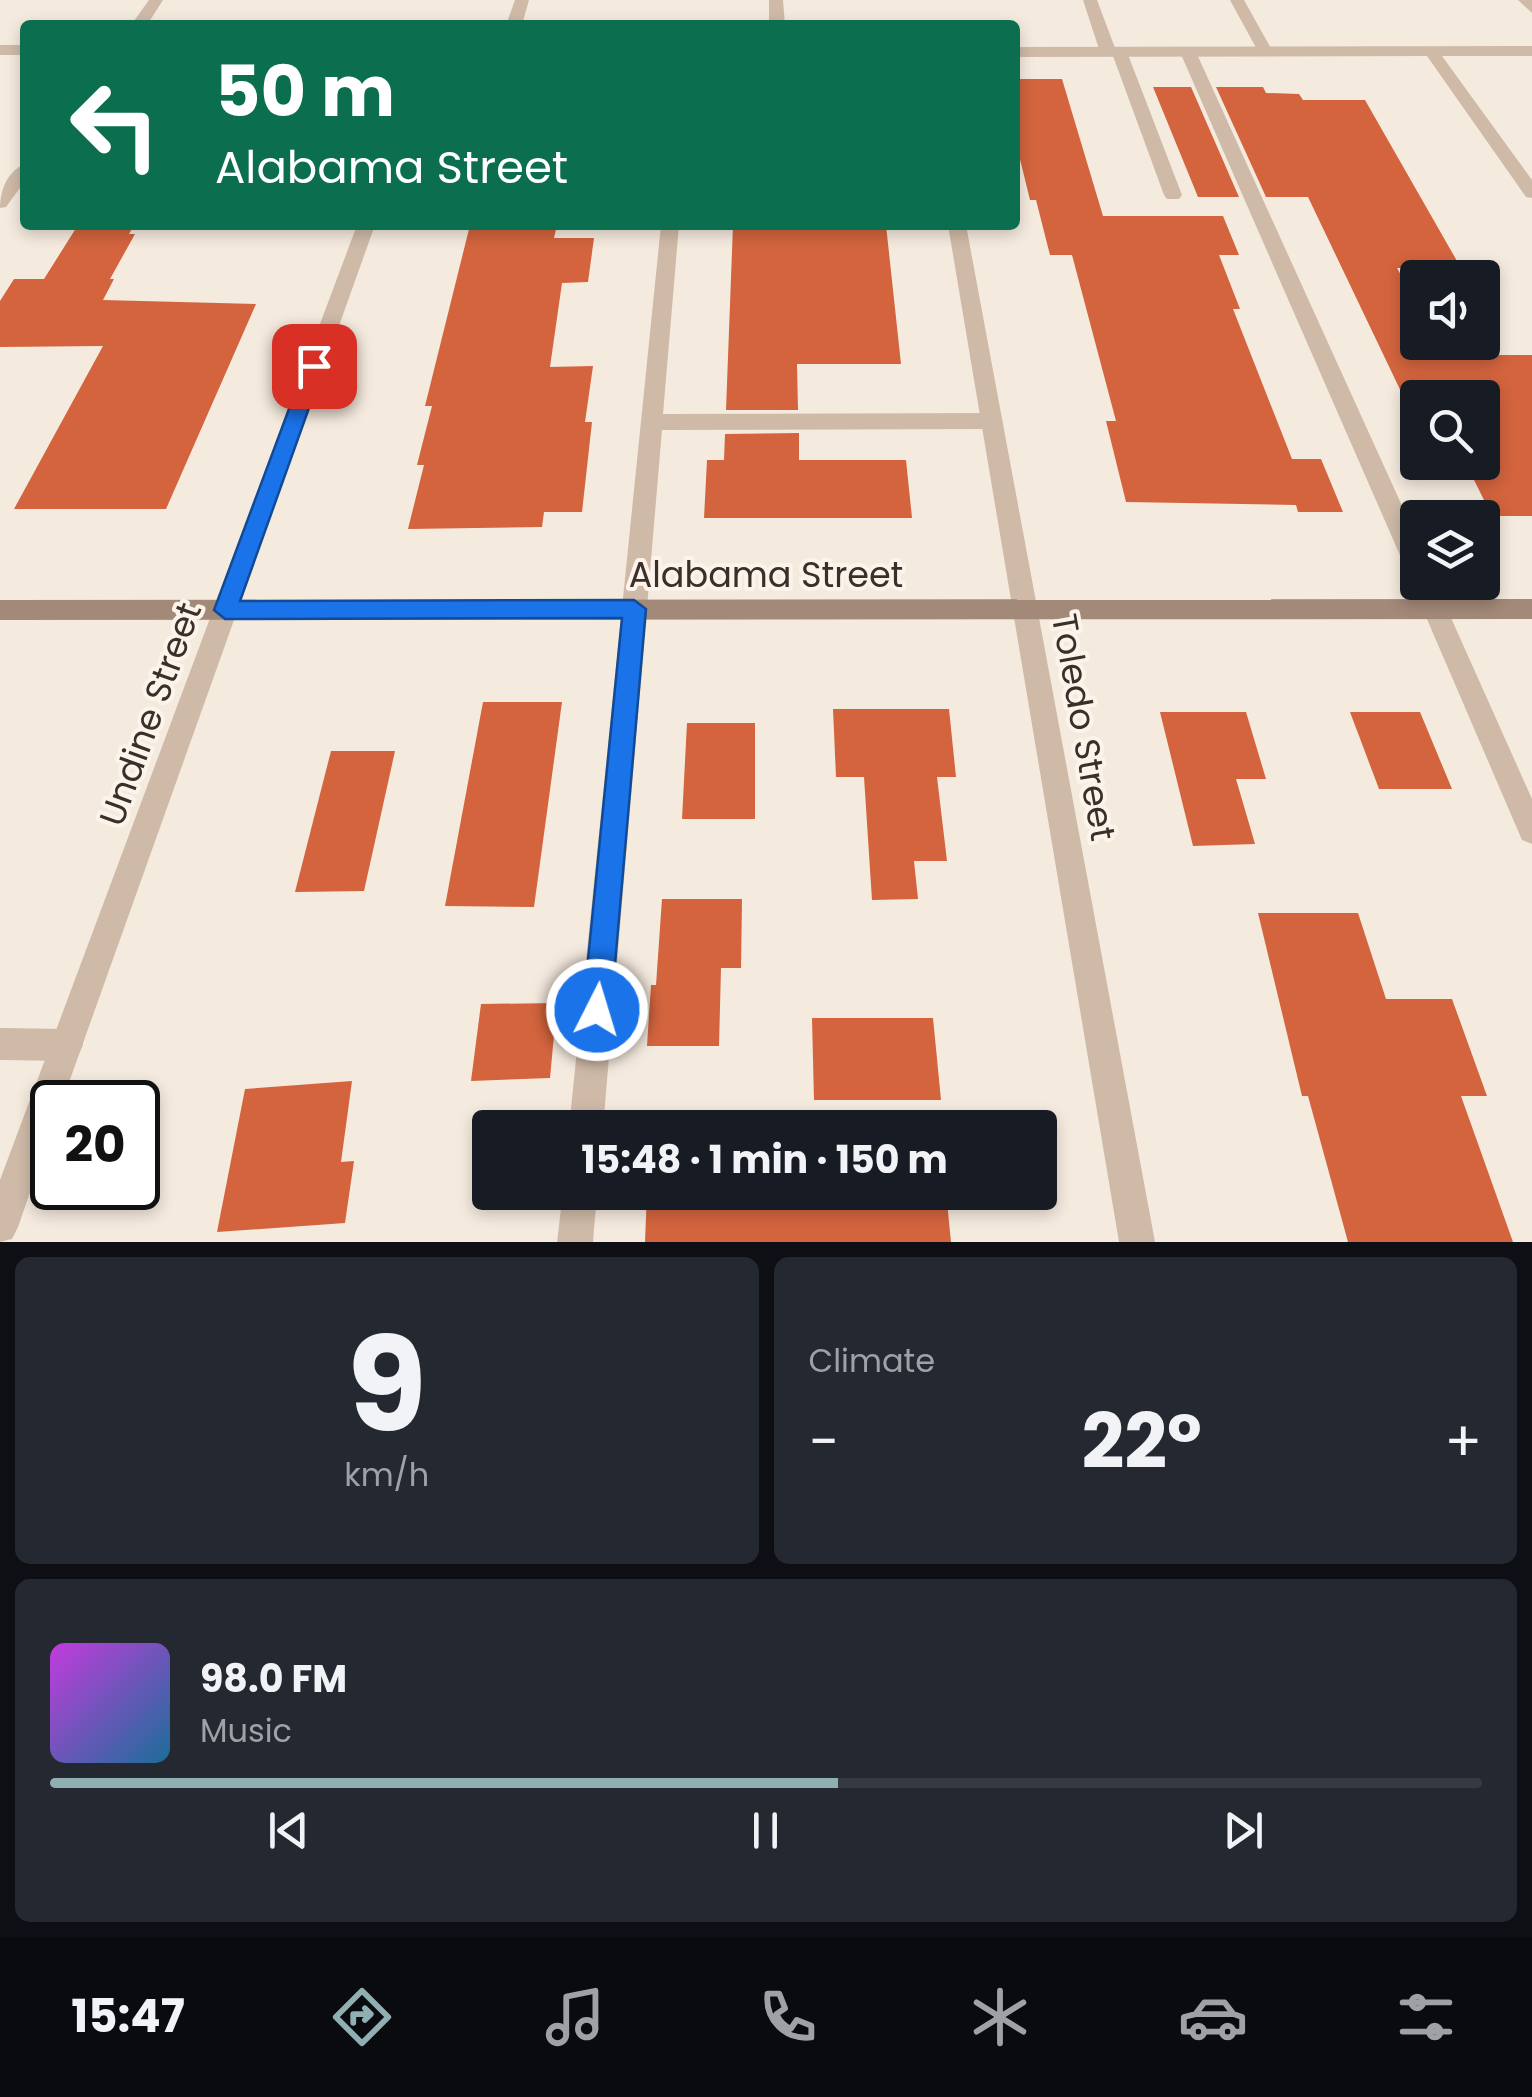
<!DOCTYPE html>
<meta charset="utf-8">
<style>
:root{--surface:#171b24;--page:#242831;--text:#f1f3f6;--muted:#9ea1a6;--line:#363941;--accent:#90afb3}
body{margin:0;font-family:Poppins,sans-serif;background:var(--page);color:var(--text);height:100vh;display:flex;flex-direction:column;font-size:38px;white-space:nowrap}
*{box-sizing:border-box;margin:0}
p{font-size:32px;color:var(--muted)}
.icon{flex:none;width:55px;height:55px;fill:none;stroke:currentColor;stroke-width:2;stroke-linecap:round;stroke-linejoin:round}
.map{position:relative;height:1242px;overflow:hidden}
.sheet{display:flex;flex-direction:column;gap:15px;padding:15px;background:#0d0f14;flex:1}
.sheet>*{flex:none}
.banner{position:absolute;left:20px;top:20px;width:1000px;height:210px;border-radius:10px;box-shadow:0 5px 15px #0003;background:#0b6e4f;color:#fff;overflow:hidden}
.controls{position:absolute;left:1400px;top:260px;display:grid;gap:20px}
.controls a{display:grid;place-items:center;width:100px;height:100px;border-radius:10px;background:var(--surface);box-shadow:0 5px 15px #0003;font-size:50px}
.speed{position:absolute;left:30px;top:1080px;display:flex;gap:20px;font-size:50px;font-weight:700;text-align:center}
.speed>*{display:grid;place-content:center;width:130px;height:130px;border-radius:50%;background:var(--surface);box-shadow:0 5px 15px #0003;line-height:1}
.speed .limit{border:5px solid #111;border-radius:15px;background:#fff;color:#111}
.pin{position:absolute;display:grid;place-items:center;width:85px;height:85px;color:#fff;margin:-42px;border-radius:20px;box-shadow:0 5px 15px #0006}
.me{position:absolute;width:110px;margin:-55px;rotate:5deg;stroke-linejoin:round;filter:drop-shadow(0 0 8px #0008)}
.turn{display:flex;align-items:center;gap:35px;height:210px;padding:0 30px;font-size:45px}
.turn .icon{width:130px;height:130px;stroke-width:2.5}
.turn b{display:block;font-size:70px;line-height:85px}
.big{font-size:75px;font-weight:700;line-height:1.1}
.sheet .tile{flex:1;display:flex;flex-direction:column;justify-content:center;gap:15px;min-width:0;padding:0 35px;border-radius:15px;background:var(--page)}
.sheet .dial{align-items:center;gap:0}
.dial b{font-size:130px;line-height:1}
.song{display:flex;align-items:center;gap:30px}
.cover{width:120px;height:120px;border-radius:15px;background:linear-gradient(135deg,hsl(290 70% 55%),hsl(200 70% 35%))}
.played{height:10px;border-radius:5px;background:linear-gradient(90deg,var(--accent) 55%,var(--line) 55%)}
.keys{display:flex;justify-content:space-around;direction:ltr}
.heat{display:flex;justify-content:space-between;align-items:center;font-size:55px;direction:ltr}
.sheet .tiles{flex:1;display:grid;gap:15px;grid-template-columns:1fr 1fr}
.tile:last-child{grid-column:span 2}
.trip{position:absolute;left:472px;top:1110px;width:585px;height:100px;border-radius:10px;background:var(--surface);box-shadow:0 5px 15px #0003;font-weight:700;line-height:100px;text-align:center}
.tab-bar{display:flex;height:160px;justify-content:space-around;align-items:center;background:#090b0e;color:var(--muted)}
.tab-bar .icon{width:70px;height:70px}
.tab-bar .on{color:var(--accent)}
.tab-bar b{font-size:45px;color:var(--text)}
.map>svg:first-child{display:block}
</style>
<div class="map">
<svg width="1532" height="1242" viewBox="0 0 1532 1242">
<rect width="100%" height="100%" fill="#f5eade"/>
<!-- building -->
<g fill="#d3643e">
<path d="M1015,79H1062L1103,216H1223L1239,255H1219L1240,309H1233L1292,459H1321L1343,512H1298L1296,505L1126,502L1106,421H1116L1072,255H1050L1036,200H1030L1015,139Z"/>
<path d="M1153,87H1191L1239,197H1198Z"/>
<path d="M1216,87H1263L1266,93L1299,94L1303,100H1365L1461,268H1397L1418,305V342H1438L1445,355H1532V516H1492L1465,462H1482V398L1405,400L1308,197H1266Z"/>
<path d="M78,225H134L129,234H135L110,279H114L103,300L256,304L166,509H14L103,346L0,347V301L14,279H44Z"/>
<path d="M470,225H557L554,238H594L588,282L562,283L550,367L593,366L585,422H592L582,512H544L542,527L408,529L424,465H417L432,406H425Z"/>
<path d="M733,225H886L901,364H797L798,410H726Z"/>
<path d="M799,433V460H906L912,518H704L707,460H724L725,434Z"/>
<path d="M483,702H562L534,907L445,906Z"/>
<path d="M833,709H949L956,777H937L947,861H914L918,899L872,900L864,777H836Z"/>
<path d="M1160,712H1246L1266,779H1236L1255,844L1193,846Z"/>
<path d="M1350,712H1420L1452,789H1379Z"/>
<path d="M687,723H755V819H682Z"/>
<path d="M331,751H395L364,891L295,892Z"/>
<path d="M662,899H742L741,968H721L719,1046H647L651,985H656Z"/>
<path d="M1258,913H1358L1386,999H1452L1487,1096H1461L1513,1242H1348L1308,1096H1302Z"/>
<path d="M557,1003L550,1078L471,1081L481,1004Z"/>
<path d="M812,1018H933L941,1100H814Z"/>
<path d="M352,1081L341,1162L354,1161L345,1223L217,1232L245,1089Z"/>
<path d="M647,1192H946L951,1242H645Z"/>
</g>
<g fill="none" stroke-linecap="round" stroke-linejoin="round">
<!-- lane -->
<g fill="#cfbaa8" fill-rule="evenodd">
<path d="M515,0H529L522,25H506Z"/>
<path d="M769,0H783L785,25H769Z"/>
<path d="M1083,0H1097L1115,48L1127,52L1182,195L1179,199H1167L1164,195L1113,56L1100,52Z"/>
<path d="M1230,0H1244L1273,52L1270,55H1260Z"/>
<path d="M1518,0H1532V13Z"/>
<path d="M1188,47L1196,52L1418,541V582H1435L1532,799V844L1522,840L1411,582L1413,577L1406,569L1180,52Z"/>
<path d="M661,225H679L663,414L992,413L1003,421L992,429L662,430L603,1128H569Z"/>
<path d="M0,1028L67,1029L78,1034L83,1045L78,1056L67,1061L0,1060Z"/>
<path d="M563,1192H597L593,1242H557Z"/>
</g>
<!-- street -->
<g fill="#cfbaa8" fill-rule="evenodd">
<path d="M149,0H163L147,25H131Z"/>
<rect x="0" y="45" width="25" height="10"/>
<path d="M1532,46V56H1442L1532,180V198L1526,197L1427,56L1015,57V47Z"/>
<path d="M25,164V181L6,207L0,208C0,191 7,171 25,164Z"/>
<path d="M357,225H375L62,1102H52V1129L18,1227L12,1239L0,1242V1180Z"/>
<path d="M948,225H966L1155,1242H1119Z"/>
</g>
<!-- secondary -->
<path fill="#a38978" fill-rule="evenodd" d="M1532,599V619L0,620V600Z"/>
</g>
<!-- route -->
<path fill="#1a73e8" stroke="#114b97" stroke-width="2.5" d="M314,359L324,366L240,601L634,600L646,609L611,1010L607,1020L597,1024L587,1020L583,1010L622,618L225,619L214,610L305,366Z"/>
<g text-anchor="middle" dominant-baseline="central" stroke-width="8" stroke-linejoin="round" paint-order="stroke">
<!-- street labels -->
<g font-size="35" fill="#3b2f29" stroke="#fcf4eb">
<text x="766" y="574">Alabama Street</text>
<text transform="translate(150 714) rotate(-70)">Undine Street</text>
<text transform="translate(1084 727) rotate(80)">Toledo Street</text>
</g>
</g>
</svg>
<div class="controls">
<a><svg class="icon" aria-label="sound" viewBox="0 0 24 24"><path d="M4 9h4l5-4v14l-5-4H4zM17 9q2 3 0 6"/></svg></a>
<a><svg class="icon" aria-label="search" viewBox="0 0 24 24"><circle cx="10" cy="10" r="6"/><path d="M15 15l6 6"/></svg></a>
<a><svg class="icon" aria-label="layers" viewBox="0 0 24 24"><path d="M12 4l9 5-9 5-9-5zM3 14l9 5 9-5"/></svg></a>
</div>
<div class="speed"><div class="limit">20</div></div>
<div class="pin" style="left:314px;top:366px;background:#d93025"><svg class="icon" aria-label="arrive" viewBox="0 0 24 24"><path d="M6 21V4h12l-3 4 3 4H6"/></svg></div>
<svg class="me" style="left:597px;top:1010px" viewBox="-20 -20 40 40"><circle r="17" fill="#1a73e8" stroke="#fff" stroke-width="3"/><path d="M0-11L8 9 0 5-8 9z" fill="#fff"/></svg>
<div class="trip">15:48 · 1 min · 150 m</div>
<div class="banner">
<div class="turn"><svg class="icon" aria-label="left" viewBox="0 0 24 24"><path d="M17 20v-9H6M10 6l-5 5 5 5"/></svg><div><b>50 m</b>Alabama Street</div></div>
</div>
</div>
<section class="sheet">
<div class="tiles">
<div class="tile dial"><b>9</b><p>km/h</p></div>
<div class="tile"><p>Climate</p>
<div class="heat"><a>−</a><b class="big">22°</b><a>+</a></div>
</div>
<div class="tile">
<div class="song"><i class="cover"></i><div><b>98.0 FM</b><p>Music</p></div></div>
<div class="played"></div>
<div class="keys"><svg class="icon" aria-label="previous" viewBox="0 0 24 24"><path d="M18 5L8 12l10 7zM5 5v14"/></svg><svg class="icon" aria-label="pause" viewBox="0 0 24 24"><path d="M8 5v14M16 5v14"/></svg><svg class="icon" aria-label="next" viewBox="0 0 24 24"><path d="M6 5l10 7-10 7zM19 5v14"/></svg></div>
</div>
</div>
</section>
<nav class="tab-bar">
<b>15:47</b>
<svg class="icon on" aria-label="directions" viewBox="0 0 24 24"><path d="M12 3l9 9-9 9-9-9zM9 14v-3h6M13 9l2 2-2 2"/></svg>
<svg class="icon" aria-label="music" viewBox="0 0 24 24"><path d="M9 18V5l10-2v13"/><circle cx="6" cy="18" r="3"/><circle cx="16" cy="16" r="3"/></svg>
<svg class="icon" aria-label="phone" viewBox="0 0 24 24"><path d="M5 4h4l2 5-3 2q2 4 5 5l2-3 5 2v4C11 20 4 13 5 4z"/></svg>
<svg class="icon" aria-label="climate" viewBox="0 0 24 24"><path d="M12 3v18M4 7l16 10M4 17L20 7"/></svg>
<svg class="icon" aria-label="car" viewBox="0 0 24 24"><path d="M5 17H2v-5l4-1 3-4h7l3 4 3 1v5h-3M9 17h6M6 11h13"/><circle cx="7" cy="17" r="2"/><circle cx="17" cy="17" r="2"/></svg>
<svg class="icon" aria-label="filters" viewBox="0 0 24 24"><path d="M4 7h16M4 17h16"/><circle cx="9" cy="7" r="2"/><circle cx="15" cy="17" r="2"/></svg>
</nav>
